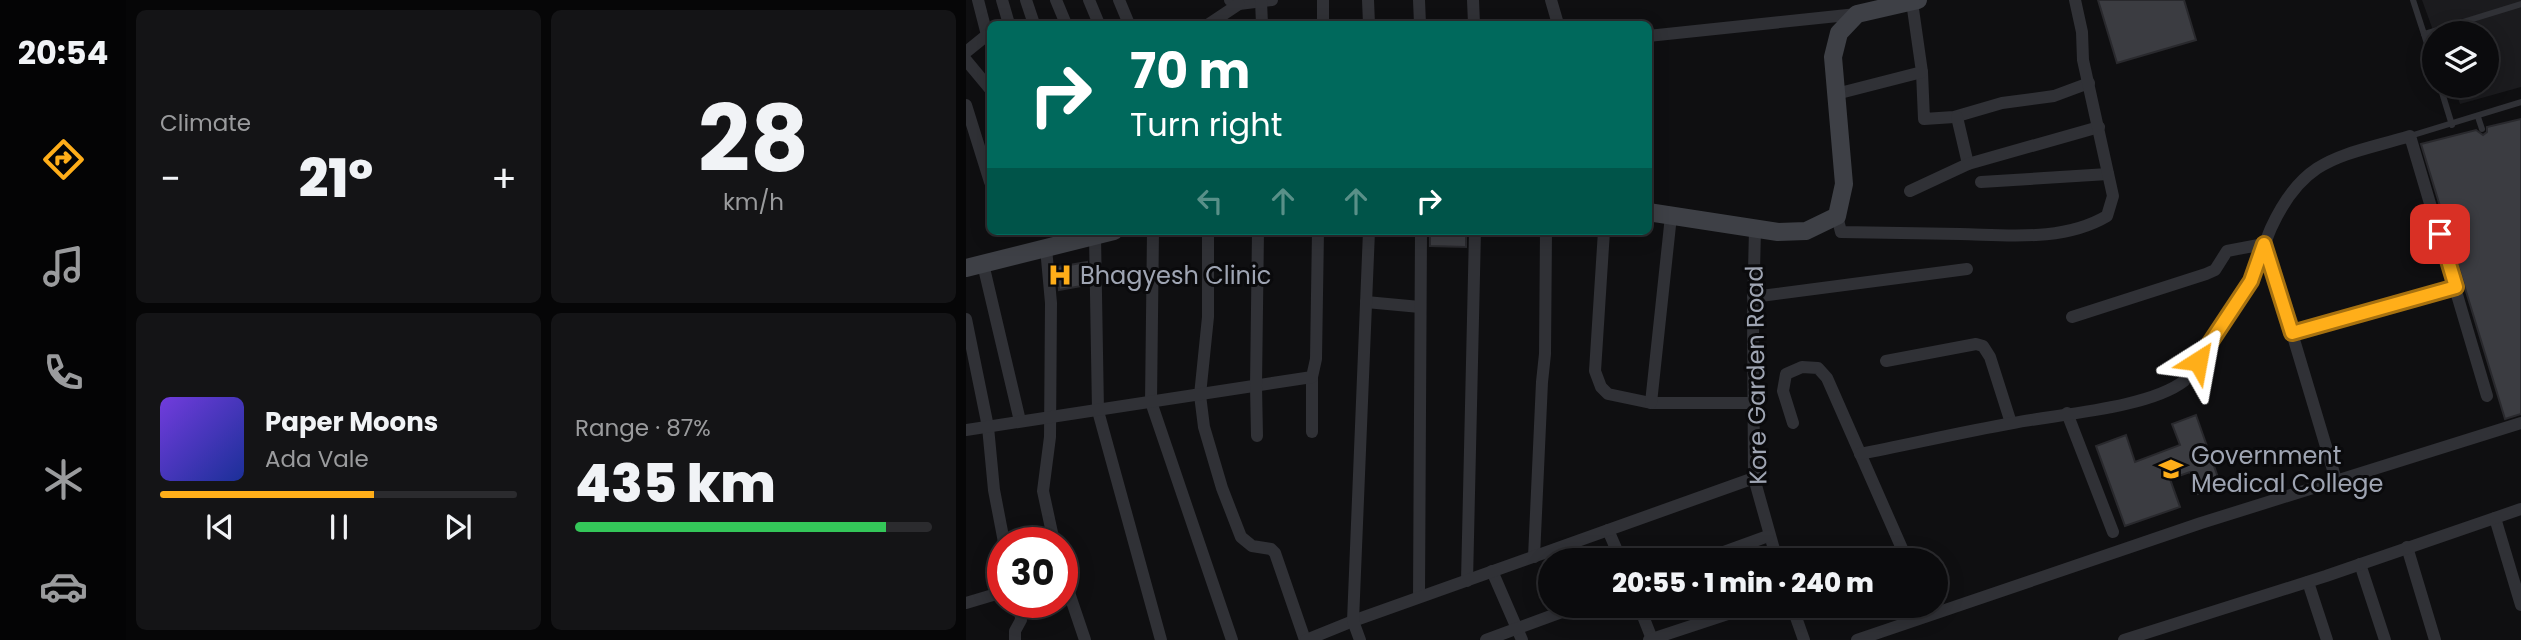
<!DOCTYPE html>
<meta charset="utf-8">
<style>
:root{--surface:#0b0b0d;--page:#141416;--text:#f1f3f6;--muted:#9a9b9d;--line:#2b2b2e;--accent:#ffae19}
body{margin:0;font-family:Poppins,sans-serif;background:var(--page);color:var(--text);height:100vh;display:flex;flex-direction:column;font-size:26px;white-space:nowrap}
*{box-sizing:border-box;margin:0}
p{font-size:23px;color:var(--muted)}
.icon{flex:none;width:38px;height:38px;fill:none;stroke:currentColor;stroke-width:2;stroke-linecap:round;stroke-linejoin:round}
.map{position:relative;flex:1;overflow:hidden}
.side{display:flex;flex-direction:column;gap:10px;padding:10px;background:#060607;width:840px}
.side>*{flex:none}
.top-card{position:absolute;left:21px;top:21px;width:665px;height:214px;border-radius:10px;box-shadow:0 4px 18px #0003,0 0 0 2px var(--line);background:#00695c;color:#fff;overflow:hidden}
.tools{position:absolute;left:1456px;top:21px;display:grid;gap:14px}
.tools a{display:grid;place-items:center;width:77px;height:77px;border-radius:50%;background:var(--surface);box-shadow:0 4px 18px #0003,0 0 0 2px var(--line);font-size:35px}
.speed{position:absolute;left:21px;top:527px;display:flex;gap:14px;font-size:35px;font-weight:700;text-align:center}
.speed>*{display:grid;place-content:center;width:91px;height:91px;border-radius:50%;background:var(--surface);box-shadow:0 4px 18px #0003,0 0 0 2px var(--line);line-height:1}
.speed .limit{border:10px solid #d22;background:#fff;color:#111}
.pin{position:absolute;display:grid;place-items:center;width:60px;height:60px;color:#fff;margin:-30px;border-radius:14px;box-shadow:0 4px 10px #0006}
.me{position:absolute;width:77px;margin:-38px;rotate:34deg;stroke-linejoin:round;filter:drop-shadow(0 0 5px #0008)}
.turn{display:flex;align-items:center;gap:24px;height:147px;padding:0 28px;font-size:32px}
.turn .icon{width:91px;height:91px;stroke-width:2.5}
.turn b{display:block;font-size:49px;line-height:60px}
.lanes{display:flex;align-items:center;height:66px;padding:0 28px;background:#0003;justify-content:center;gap:35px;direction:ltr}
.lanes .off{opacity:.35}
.big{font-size:52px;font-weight:800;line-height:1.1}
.side .widget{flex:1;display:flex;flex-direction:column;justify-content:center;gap:10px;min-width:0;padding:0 24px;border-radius:10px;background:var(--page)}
.side .dial{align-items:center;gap:0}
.dial b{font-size:91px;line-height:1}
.song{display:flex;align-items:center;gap:21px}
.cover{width:84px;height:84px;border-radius:10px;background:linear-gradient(135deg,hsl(260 70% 55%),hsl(230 70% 35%))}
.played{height:7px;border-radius:4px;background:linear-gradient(90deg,var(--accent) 60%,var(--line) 60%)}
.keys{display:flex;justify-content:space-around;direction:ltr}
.heat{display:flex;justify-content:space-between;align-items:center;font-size:38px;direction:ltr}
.charge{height:10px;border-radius:5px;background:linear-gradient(90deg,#34c759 87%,var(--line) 0)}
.side .tiles{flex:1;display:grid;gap:10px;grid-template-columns:repeat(2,1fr)}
.trip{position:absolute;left:572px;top:548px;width:410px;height:70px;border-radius:35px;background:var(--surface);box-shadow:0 4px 18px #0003,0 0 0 2px var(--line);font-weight:800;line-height:70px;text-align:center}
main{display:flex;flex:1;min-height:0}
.tab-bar{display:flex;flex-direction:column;width:126px;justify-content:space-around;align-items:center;background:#040405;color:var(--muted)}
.tab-bar .icon{width:49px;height:49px}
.tab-bar .active{color:var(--accent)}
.tab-bar b{font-size:32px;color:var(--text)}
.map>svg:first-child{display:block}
</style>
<main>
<nav class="tab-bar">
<b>20:54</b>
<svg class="icon active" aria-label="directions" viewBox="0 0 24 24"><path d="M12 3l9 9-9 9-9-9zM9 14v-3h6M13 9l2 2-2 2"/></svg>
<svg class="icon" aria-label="music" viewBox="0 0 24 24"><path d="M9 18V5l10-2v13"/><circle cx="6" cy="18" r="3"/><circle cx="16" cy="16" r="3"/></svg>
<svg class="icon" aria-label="phone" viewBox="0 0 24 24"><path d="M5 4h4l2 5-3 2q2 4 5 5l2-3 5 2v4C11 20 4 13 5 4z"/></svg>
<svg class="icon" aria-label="climate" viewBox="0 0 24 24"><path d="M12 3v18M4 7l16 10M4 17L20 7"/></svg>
<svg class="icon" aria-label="car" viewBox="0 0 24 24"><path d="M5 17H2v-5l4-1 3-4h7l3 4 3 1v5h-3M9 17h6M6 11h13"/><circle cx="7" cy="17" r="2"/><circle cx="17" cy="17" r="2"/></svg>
</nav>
<section class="side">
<div class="tiles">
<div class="widget"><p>Climate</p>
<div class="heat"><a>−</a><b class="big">21°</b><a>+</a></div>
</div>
<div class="widget dial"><b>28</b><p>km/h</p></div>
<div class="widget">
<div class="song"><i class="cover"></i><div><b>Paper Moons</b><p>Ada Vale</p></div></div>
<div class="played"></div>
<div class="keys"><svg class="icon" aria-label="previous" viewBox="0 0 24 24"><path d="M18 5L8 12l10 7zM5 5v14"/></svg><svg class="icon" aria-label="pause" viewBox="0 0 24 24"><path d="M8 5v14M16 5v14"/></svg><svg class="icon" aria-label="next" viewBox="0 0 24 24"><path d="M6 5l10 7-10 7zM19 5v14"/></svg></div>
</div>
<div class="widget"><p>Range · 87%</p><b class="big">435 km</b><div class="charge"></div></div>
</div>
</section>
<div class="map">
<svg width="1555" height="640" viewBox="0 0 1555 640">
<rect width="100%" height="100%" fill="#0f0f11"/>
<!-- built -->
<path fill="#1b1b1e" d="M1456,0H1555V87L1494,104L1488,86H1521V33H1468Z"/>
<!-- building -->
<g fill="#3b3c41" stroke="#29292d" stroke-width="2">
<path d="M1132,0H1218L1230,40L1151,63Z"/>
<path d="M1555,119V414L1539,419L1455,144L1510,130L1517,135L1521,132V127Z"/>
<path d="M464,231H500V247L464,246Z"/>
<path d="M121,262V285L93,290L91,267Z"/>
<path d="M1230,415L1255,486L1232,494L1224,472L1204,479L1214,507L1159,526L1130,446L1160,435L1169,462L1214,445L1206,424Z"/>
</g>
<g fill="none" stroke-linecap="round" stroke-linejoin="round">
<!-- lane -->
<g stroke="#303136" stroke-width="6">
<path d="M1447,0L1458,34L1555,4"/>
<path d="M1458,34L1468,66"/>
<path d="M1474,86L1486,125"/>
<path d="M1512,117L1516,129"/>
<path d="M1444,136L1555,102"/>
</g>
<!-- street -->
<g stroke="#303136" stroke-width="12">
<path d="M12,0L21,35L24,39"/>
<path d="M36,0L43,24"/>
<path d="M60,0L68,24"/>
<path d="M90,0L100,24"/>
<path d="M123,0L133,24"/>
<path d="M153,0L163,24"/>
<path d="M264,0L273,4L306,0"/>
<path d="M402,0L403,24"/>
<path d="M453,0L454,24"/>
<path d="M507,0L508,24"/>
<path d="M585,0L592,24"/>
<path d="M295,1L296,24"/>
<path d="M243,24L273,4"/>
<path d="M357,24V0"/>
<path d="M682,36L891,14"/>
<path d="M0,52L21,35"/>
<path d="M0,60L24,89"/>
<path d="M956,72L958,119L988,117L1036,103L1088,96L1123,83"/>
<path d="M870,94L956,72L946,2"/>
<path d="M0,105L24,182"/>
<path d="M991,117L1002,164"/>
<path d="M1015,182L1142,174"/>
<path d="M944,191L1002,164L1133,127"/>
<path d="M871,216L875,232C915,233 954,233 994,234C1042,235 1097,242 1141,216L1147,196L1117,60L1116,32L1109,0"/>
<path d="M789,229L787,313L788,478L811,560"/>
<path d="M187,231L185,402L266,640"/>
<path d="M242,231V317L234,395L238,427L256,488L275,537L286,546L305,549L309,553L339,640"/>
<path d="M638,231L629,371L635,387L642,394L685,403H787"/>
<path d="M129,236L132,411L195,640"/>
<path d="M80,248L85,303L84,437L77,491L88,542"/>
<path d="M17,264L54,421"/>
<path d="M787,297L1001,269"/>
<path d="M400,302L454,307"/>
<path d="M1106,317L1240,274L1249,270L1261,251L1298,244L1326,333"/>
<path d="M0,319L22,427L28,490L38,542"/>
<path d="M920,361L1010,344L1017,346L1024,357L1045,423"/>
<path d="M346,377V432"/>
<path d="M685,403L705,216"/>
<path d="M1101,413L1147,532"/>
<path d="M827,423L817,391L820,374L836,367L852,368L861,378L941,560"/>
<path d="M0,430L346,377L350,359L352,231"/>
<path d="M291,436L290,386L292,231"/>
<path d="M894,454C945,444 996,432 1047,423C1094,414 1183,408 1218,381C1240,349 1265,317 1284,283C1293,267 1297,246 1305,228C1338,156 1374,157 1444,136L1521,396"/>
<path d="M1370,480L1326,333L1490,287"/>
<path d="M1529,518L1555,605"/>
<path d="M642,530L655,560"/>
<path d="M1441,547L1469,640"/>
<path d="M568,557L576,382L579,354L580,231"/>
<path d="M736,560L802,536"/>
<path d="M1394,564L1419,640"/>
<path d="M526,571L556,640"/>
<path d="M96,572L119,640"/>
<path d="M501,581L509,231"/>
<path d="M1342,582L1361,640"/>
<path d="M453,597L455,231"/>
<path d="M0,603L37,592"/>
<path d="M673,606L686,639"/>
<path d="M826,606L838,640"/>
<path d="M49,640V631L55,620L54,602"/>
<path d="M340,640L387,621L788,478"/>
<path d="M394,640L387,621L403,231"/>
<path d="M520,640L612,606"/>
<path d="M683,640L786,606"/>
<path d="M891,640L1235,523L1555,423"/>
<path d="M1158,640L1360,576L1555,509"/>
</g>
<!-- secondary -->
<g stroke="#3e4046" stroke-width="18">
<path d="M682,212L812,232L840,231L871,216L878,184L867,57L873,33L891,14L952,0"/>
<path d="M0,268L148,231"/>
</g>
</g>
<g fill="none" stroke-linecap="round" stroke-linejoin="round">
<!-- route casing -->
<g stroke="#a67110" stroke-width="18">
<path id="route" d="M1232,361L1285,281L1298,244L1326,333L1490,287L1474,234"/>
</g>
<!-- route -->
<use href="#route" stroke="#ffae19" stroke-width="12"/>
</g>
<!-- icons -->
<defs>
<g id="hospital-bare" transform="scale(1.89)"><path d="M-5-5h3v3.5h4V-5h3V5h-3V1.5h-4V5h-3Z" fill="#ffae19" stroke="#0a0a0c" stroke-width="2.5" paint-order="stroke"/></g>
<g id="university-bare" transform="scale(1.89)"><path d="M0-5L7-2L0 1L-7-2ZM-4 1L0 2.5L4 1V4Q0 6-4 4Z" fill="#ffae19" stroke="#0a0a0c" stroke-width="2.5" paint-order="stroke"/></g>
</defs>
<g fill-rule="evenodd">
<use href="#hospital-bare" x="94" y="275"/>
<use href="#university-bare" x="1205" y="469"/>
</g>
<g text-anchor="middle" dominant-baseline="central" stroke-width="6" stroke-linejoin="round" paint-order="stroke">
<!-- poi labels -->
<g font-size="24" fill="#9fa5b3" stroke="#0a0a0c" text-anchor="start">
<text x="114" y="275">Bhagyesh Clinic</text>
<text x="1225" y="455">Government<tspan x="1225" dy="28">Medical College</tspan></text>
</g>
<!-- street labels -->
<g font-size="24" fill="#9fa5b3" stroke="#0a0a0c">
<text transform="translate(790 375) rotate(-91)">Kore Garden Road</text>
</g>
</g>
</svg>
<div class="tools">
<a><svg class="icon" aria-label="layers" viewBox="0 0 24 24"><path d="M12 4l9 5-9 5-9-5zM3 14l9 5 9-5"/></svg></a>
</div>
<div class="speed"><div class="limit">30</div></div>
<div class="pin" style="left:1474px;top:234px;background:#d93025"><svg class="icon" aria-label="arrive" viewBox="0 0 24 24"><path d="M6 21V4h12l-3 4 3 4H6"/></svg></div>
<svg class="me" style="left:1232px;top:361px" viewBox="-20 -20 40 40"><path d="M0-17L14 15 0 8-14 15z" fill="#ffae19" stroke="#fff" stroke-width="4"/></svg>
<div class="trip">20:55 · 1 min · 240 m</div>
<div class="top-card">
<div class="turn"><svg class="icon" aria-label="right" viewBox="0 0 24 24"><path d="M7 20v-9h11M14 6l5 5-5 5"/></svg><div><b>70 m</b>Turn right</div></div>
<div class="lanes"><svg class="icon off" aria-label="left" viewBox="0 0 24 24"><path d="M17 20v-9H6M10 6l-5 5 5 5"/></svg><svg class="icon off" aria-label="ahead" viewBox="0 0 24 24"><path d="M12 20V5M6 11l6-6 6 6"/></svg><svg class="icon off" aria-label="ahead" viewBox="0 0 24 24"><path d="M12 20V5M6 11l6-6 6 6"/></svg><svg class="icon" aria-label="right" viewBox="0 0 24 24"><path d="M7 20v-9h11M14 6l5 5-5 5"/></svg></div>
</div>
</div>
</main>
